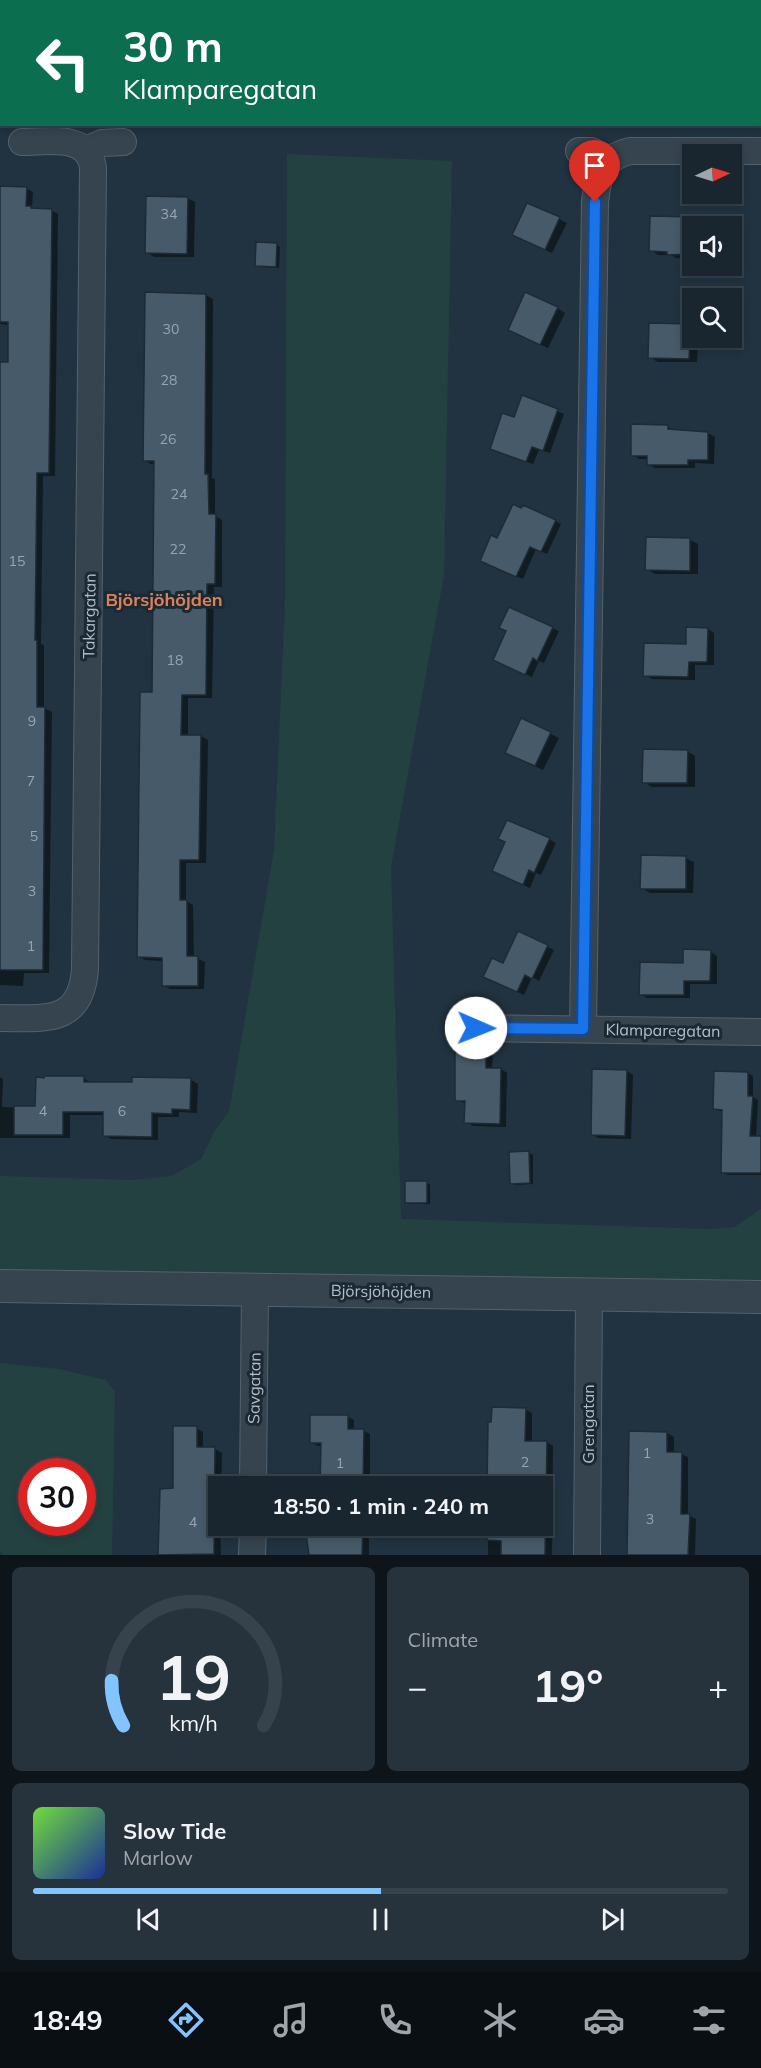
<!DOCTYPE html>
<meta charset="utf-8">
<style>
:root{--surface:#192630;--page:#26323c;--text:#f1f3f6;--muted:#9fa5ab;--line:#37434c;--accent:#82c4ff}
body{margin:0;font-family:Mulish,sans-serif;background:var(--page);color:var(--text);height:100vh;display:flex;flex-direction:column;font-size:22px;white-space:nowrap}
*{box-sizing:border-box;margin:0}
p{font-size:20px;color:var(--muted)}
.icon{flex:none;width:33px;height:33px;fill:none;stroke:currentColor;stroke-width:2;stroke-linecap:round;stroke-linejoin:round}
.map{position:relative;height:1555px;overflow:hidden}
.details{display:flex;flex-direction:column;gap:12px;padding:12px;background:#0e151a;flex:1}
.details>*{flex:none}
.guide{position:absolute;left:0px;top:0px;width:762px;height:126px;box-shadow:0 3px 9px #0003,0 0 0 2px var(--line);background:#0b6e4f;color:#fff;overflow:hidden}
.needle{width:39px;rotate:86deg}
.controls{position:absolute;left:682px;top:144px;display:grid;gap:12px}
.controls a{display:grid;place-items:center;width:60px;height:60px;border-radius:0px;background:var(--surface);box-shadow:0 3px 9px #0003,0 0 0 2px var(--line);font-size:30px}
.speed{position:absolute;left:18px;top:1458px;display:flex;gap:12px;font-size:30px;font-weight:700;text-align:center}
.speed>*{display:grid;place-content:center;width:78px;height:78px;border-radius:50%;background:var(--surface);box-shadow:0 3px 9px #0003,0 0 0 2px var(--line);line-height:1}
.speed .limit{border:9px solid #d22;background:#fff;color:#111}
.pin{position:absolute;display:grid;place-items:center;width:51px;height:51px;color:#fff;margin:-62px -26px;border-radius:50% 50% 50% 0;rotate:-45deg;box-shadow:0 0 6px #0007}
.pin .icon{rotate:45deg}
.me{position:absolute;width:66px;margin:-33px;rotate:91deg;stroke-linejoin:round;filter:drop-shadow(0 0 4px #0008)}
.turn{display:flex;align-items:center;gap:21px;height:126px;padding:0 24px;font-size:27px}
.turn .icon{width:78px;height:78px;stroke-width:2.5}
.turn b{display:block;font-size:42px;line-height:51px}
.big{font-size:45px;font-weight:700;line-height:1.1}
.details .widget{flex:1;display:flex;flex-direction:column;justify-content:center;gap:9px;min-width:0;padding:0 21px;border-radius:9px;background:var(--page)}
.details .dial{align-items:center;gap:0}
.dial svg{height:156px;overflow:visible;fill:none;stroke:var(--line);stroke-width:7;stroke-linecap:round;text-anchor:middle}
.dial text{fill:var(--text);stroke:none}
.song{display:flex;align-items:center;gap:18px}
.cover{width:72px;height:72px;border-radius:9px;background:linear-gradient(135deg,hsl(100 70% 55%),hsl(230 70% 35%))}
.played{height:6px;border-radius:3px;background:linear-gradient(90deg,var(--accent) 50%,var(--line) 50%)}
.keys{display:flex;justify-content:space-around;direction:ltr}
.heat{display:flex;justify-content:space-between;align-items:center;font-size:33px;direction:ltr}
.details .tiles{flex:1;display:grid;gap:12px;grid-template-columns:1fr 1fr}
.widget:last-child{grid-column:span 2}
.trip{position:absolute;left:208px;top:1476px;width:345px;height:60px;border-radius:0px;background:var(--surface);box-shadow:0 3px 9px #0003,0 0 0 2px var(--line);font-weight:700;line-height:60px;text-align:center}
.tab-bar{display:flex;height:96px;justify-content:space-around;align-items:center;background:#0a0f13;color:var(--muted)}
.tab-bar .icon{width:42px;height:42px}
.tab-bar .on{color:var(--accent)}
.tab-bar b{font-size:27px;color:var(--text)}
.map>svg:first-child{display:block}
</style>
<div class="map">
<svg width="761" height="1555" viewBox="0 0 761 1555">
<rect width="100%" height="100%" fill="#213340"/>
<!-- green -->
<g fill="#234140" fill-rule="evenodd">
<path d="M155,0H761V25L760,2Z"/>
<path d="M287,154L452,161L444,575L391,867L401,1219L709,1229L734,1227L761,1209V1280L0,1272V1176L132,1180L172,1176L201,1159L214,1132L229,1111L274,850L285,602Z"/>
<path d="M0,1363L59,1369L106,1380L115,1392L112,1555H3L0,1551ZM32,1472H82V1522H32Z"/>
</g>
<!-- shadow -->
<g fill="#0007">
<rect x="760" y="45" width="1" height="51"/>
<path d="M0,188H26L33,192L32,208L51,210L58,214L55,476H43L41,644L44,645V708L52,712L49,973H24L23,986L0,985V363H10V325L0,324Z"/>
<path d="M187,198L195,202L194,257H154L147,252Z"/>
<path d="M559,219L567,223L552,253L522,239Z"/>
<path d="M691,219L699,223V226H693V258H676L671,255H658L651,250Z"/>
<path d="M276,244L280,247L279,268L260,267L257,265Z"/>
<path d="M146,294L206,295L213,299L212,478L215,479V516L222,520V587H214L212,698H188V736H201L208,740L206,863H186V901L193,905L194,957L205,962L204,989H170L163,985V961L145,960L139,956L154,694L156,464H151L144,460Z"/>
<path d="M557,308L565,313L548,348L517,334Z"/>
<path d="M690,326L693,327V338H698L697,362H658L649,357Z"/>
<path d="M523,397L564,414L550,453L539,450L533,464L498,452L514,419Z"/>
<path d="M668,427L675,431L708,433L715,437L714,464L695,463V468H655L648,464V459H639L633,455Z"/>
<path d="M555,521L561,524L547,554L536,549L523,579L487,564L497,540Z"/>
<path d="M647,538L690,540L698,544V574H655L647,569Z"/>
<path d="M510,609L559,631L544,663L539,661L532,677L501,663Z"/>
<path d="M708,629L714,633V665H695V680L652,679L645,675Z"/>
<path d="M521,720L559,738L543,770L514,757Z"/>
<path d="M687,751L695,756V787H652L644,782Z"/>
<path d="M549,839L556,843L541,875L536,873L530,888L501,875Z"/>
<path d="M685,858L694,862L693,893H650L642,888Z"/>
<path d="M519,933L554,950L539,981L532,977L524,995L491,980L504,965Z"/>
<path d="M711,952L717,956V984H690V998H647L640,994L684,964Z"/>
<path d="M486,1052L493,1056L492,1069H501L507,1073L506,1127L473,1126L466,1122L467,1104L456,1100Z"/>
<path d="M627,1071L633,1075L631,1139L598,1138L592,1134Z"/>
<path d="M748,1073L753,1076V1097L758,1100L756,1137H761V1175H728L722,1172L723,1112L714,1109Z"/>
<path d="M0,1077L3,1079L2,1107L36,1108L84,1078L91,1083L191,1080L198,1084L197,1113L179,1112V1117H158V1140L111,1139L104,1135L105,1115H70V1138H0Z"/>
<path d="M529,1153L533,1155V1184L515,1185L511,1183Z"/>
<path d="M426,1182L430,1185V1204H411L407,1202Z"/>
<path d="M526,1410L532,1413V1442H547L553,1446L552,1555H488V1526H543V1486H489V1423Z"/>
<path d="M348,1417L354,1420V1430L364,1431L370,1434V1486H322L323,1446H318L312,1443Z"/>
<path d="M196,1428L203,1432V1449H215L222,1453L221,1486H219L221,1555H157V1553H160Z"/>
<path d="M667,1433L674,1437V1453L681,1454L688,1457V1515L696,1519L695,1555H629Z"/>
<path d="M311,1526H369V1555H310Z"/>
</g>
<!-- building -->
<g fill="#475a69" stroke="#1d2b36" stroke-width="1.5">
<path d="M0,186L27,187L26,206H31V208L52,209L49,473H37L35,640H37V707H45L43,970H0V362H8V322H0Z"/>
<path d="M146,196L188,197L187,254L145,253Z"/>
<path d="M527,203L560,217L545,250L512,235Z"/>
<path d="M650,216L692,217L693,254L667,255V252L649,251Z"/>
<path d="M256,242L277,243L276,267L255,266Z"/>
<path d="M145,292L206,294L205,474H208L209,514H216L215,584H207L206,695H182L181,735H201L199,860H180V900H187V956H198V986H162V958L137,957L140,692H152L154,461H143Z"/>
<path d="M525,292L558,307L540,345L508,330Z"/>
<path d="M649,323L691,324L689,359L648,358Z"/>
<path d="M522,395L558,409L543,451L532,447L526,462L490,449L502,413L514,417Z"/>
<path d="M631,424L668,425V429L708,432V460H688V465H647V456H631Z"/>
<path d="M513,504L521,508L523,505L556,520L541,552L530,547L516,577L480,561L491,535L497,538Z"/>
<path d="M646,537L690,538V571L645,570Z"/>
<path d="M509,607L553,627L537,661L533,658L525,675L493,660L506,631L499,628Z"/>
<path d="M686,627L708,628L707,662H689L688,677L643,676L644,643L686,644Z"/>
<path d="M521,718L551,732L535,766L505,753Z"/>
<path d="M643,749L688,750L687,783H642Z"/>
<path d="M507,820L550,838L534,873L529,870L523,885L492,871L505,842L498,839Z"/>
<path d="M641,855L686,856V889H640Z"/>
<path d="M518,931L548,945L532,979L525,975L517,992L483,977L492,958L503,963Z"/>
<path d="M683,949L711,950L710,981H684V995H639L640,962L683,963Z"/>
<path d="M455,1050L486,1051V1068H501L500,1124L464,1123L465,1101H455Z"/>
<path d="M592,1069L627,1070L625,1136L591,1135Z"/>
<path d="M714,1071L748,1072V1096H753L750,1136H761V1173H721L722,1110L713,1109Z"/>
<path d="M44,1076H84V1082H132V1077L191,1078L190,1110L172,1109V1114L152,1113V1137L103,1136V1112H63V1135H14V1106H35L36,1077L44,1078Z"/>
<path d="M529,1151L530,1183L510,1184L509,1152Z"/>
<rect x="405" y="1181" width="22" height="22"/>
<path d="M492,1407L526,1408L525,1441H547L545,1555H501V1541L487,1540V1526H543V1486H487L488,1422H491Z"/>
<path d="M310,1415H348V1429H364L363,1486H320L321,1443H310Z"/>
<path d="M173,1426H197V1447H215L214,1554L158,1555L160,1489L173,1488Z"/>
<path d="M629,1431L667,1432V1452H682L681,1514H690L688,1555H627Z"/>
<path d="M319,1526H363L362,1555H309L306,1533L319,1534Z"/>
</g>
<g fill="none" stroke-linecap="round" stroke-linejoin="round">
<!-- minor casing -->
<g stroke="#54626d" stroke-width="28">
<g id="minor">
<path d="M86,150L102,143L123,142"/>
<path d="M579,151H591L610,160"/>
<path d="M0,1018C45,1018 81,1025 85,969L93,168C88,133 49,142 22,142"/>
<path d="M476,1028L761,1032"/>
<path d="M583,1029L595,202C598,176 601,158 630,151H761"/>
<path d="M253,1486L255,1289"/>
<path d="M252,1555L253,1526"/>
<path d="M587,1555L589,1294"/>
</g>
</g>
<!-- tertiary casing -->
<g stroke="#54626d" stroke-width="34">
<path id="tertiary" d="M0,1286L761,1297"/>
</g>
<!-- minor -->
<use href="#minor" stroke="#36444f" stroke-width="26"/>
<!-- tertiary -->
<use href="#tertiary" stroke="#36444f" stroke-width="32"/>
</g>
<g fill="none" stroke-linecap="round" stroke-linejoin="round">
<!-- route casing -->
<g stroke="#114b97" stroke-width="15">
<path id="route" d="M476,1028L583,1029L595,202"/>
</g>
<!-- route -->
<use href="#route" stroke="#1a73e8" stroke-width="10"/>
</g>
<g text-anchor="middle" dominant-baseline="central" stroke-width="6" stroke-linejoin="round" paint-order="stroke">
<!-- number labels -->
<g font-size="14" fill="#97a6b2">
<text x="169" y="214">34</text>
<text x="171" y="329">30</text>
<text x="169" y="380">28</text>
<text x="168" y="439">26</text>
<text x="179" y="494">24</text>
<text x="178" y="549">22</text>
<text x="17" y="561">15</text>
<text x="175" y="660">18</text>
<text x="32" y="721">9</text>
<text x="31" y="781">7</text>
<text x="34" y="836">5</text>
<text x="32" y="891">3</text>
<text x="31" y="946">1</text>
<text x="43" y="1111">4</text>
<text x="122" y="1111">6</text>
<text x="647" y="1453">1</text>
<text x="525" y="1462">2</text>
<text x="340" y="1463">1</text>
<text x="650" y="1519">3</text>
<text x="193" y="1522">4</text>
</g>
<!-- street labels -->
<g font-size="16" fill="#b2bfcb" stroke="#1b2934">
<text transform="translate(89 616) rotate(-89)">Takargatan</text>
<text transform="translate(663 1030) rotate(1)">Klamparegatan</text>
<text transform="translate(381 1291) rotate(1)">Björsjöhöjden</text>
<text transform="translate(254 1388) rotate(-89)">Savgatan</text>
<text transform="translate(588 1424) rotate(-90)">Grengatan</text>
</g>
<!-- neighbourhood labels -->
<g font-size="18" font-weight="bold" fill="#df8058" stroke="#1b2934">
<text x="164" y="599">Björsjöhöjden</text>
</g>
</g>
</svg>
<div class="controls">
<a><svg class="needle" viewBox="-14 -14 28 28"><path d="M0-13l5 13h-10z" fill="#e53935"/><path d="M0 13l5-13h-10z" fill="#9fa5ab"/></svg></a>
<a><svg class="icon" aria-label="sound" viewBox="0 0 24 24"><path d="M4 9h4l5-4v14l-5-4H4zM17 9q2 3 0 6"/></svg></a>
<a><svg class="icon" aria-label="search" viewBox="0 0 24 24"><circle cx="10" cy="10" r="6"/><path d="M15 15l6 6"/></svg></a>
</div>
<div class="speed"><div class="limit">30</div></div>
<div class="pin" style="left:595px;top:202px;background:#d93025"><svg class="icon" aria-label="arrive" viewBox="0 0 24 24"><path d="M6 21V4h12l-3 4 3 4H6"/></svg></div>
<svg class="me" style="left:476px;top:1028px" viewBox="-20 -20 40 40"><circle r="19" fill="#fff"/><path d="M0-13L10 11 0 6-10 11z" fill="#1a73e8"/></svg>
<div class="trip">18:50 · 1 min · 240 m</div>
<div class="guide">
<div class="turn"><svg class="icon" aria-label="left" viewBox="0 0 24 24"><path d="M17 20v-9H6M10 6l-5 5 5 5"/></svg><div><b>30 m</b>Klamparegatan</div></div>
</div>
</div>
<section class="details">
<div class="tiles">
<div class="widget dial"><svg viewBox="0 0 100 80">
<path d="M14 69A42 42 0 1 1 86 69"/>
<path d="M14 69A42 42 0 0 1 8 46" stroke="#82c4ff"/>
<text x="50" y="56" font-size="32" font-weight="700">19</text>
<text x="50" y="72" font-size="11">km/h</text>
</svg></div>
<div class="widget"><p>Climate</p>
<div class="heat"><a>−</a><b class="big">19°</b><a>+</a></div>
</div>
<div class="widget">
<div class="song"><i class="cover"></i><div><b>Slow Tide</b><p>Marlow</p></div></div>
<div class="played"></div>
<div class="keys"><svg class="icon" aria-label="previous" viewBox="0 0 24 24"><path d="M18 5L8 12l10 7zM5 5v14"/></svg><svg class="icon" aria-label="pause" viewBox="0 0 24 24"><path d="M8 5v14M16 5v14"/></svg><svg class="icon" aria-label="next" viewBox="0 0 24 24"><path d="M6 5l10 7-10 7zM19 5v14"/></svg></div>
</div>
</div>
</section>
<nav class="tab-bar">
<b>18:49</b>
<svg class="icon on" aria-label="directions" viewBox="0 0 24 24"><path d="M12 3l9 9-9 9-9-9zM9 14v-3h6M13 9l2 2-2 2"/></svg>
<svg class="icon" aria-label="music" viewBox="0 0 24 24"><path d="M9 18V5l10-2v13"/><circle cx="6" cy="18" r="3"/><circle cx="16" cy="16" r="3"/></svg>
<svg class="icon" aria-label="phone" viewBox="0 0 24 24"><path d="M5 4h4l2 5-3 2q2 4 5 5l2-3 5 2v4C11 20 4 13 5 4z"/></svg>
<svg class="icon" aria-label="climate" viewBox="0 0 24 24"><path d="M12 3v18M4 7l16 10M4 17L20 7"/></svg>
<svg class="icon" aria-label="car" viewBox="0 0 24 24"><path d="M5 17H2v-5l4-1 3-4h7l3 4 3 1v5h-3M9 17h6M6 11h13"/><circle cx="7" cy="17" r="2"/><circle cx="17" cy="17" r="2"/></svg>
<svg class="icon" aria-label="filters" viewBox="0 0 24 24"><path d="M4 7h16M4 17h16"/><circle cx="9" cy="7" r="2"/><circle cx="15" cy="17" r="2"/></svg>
</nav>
